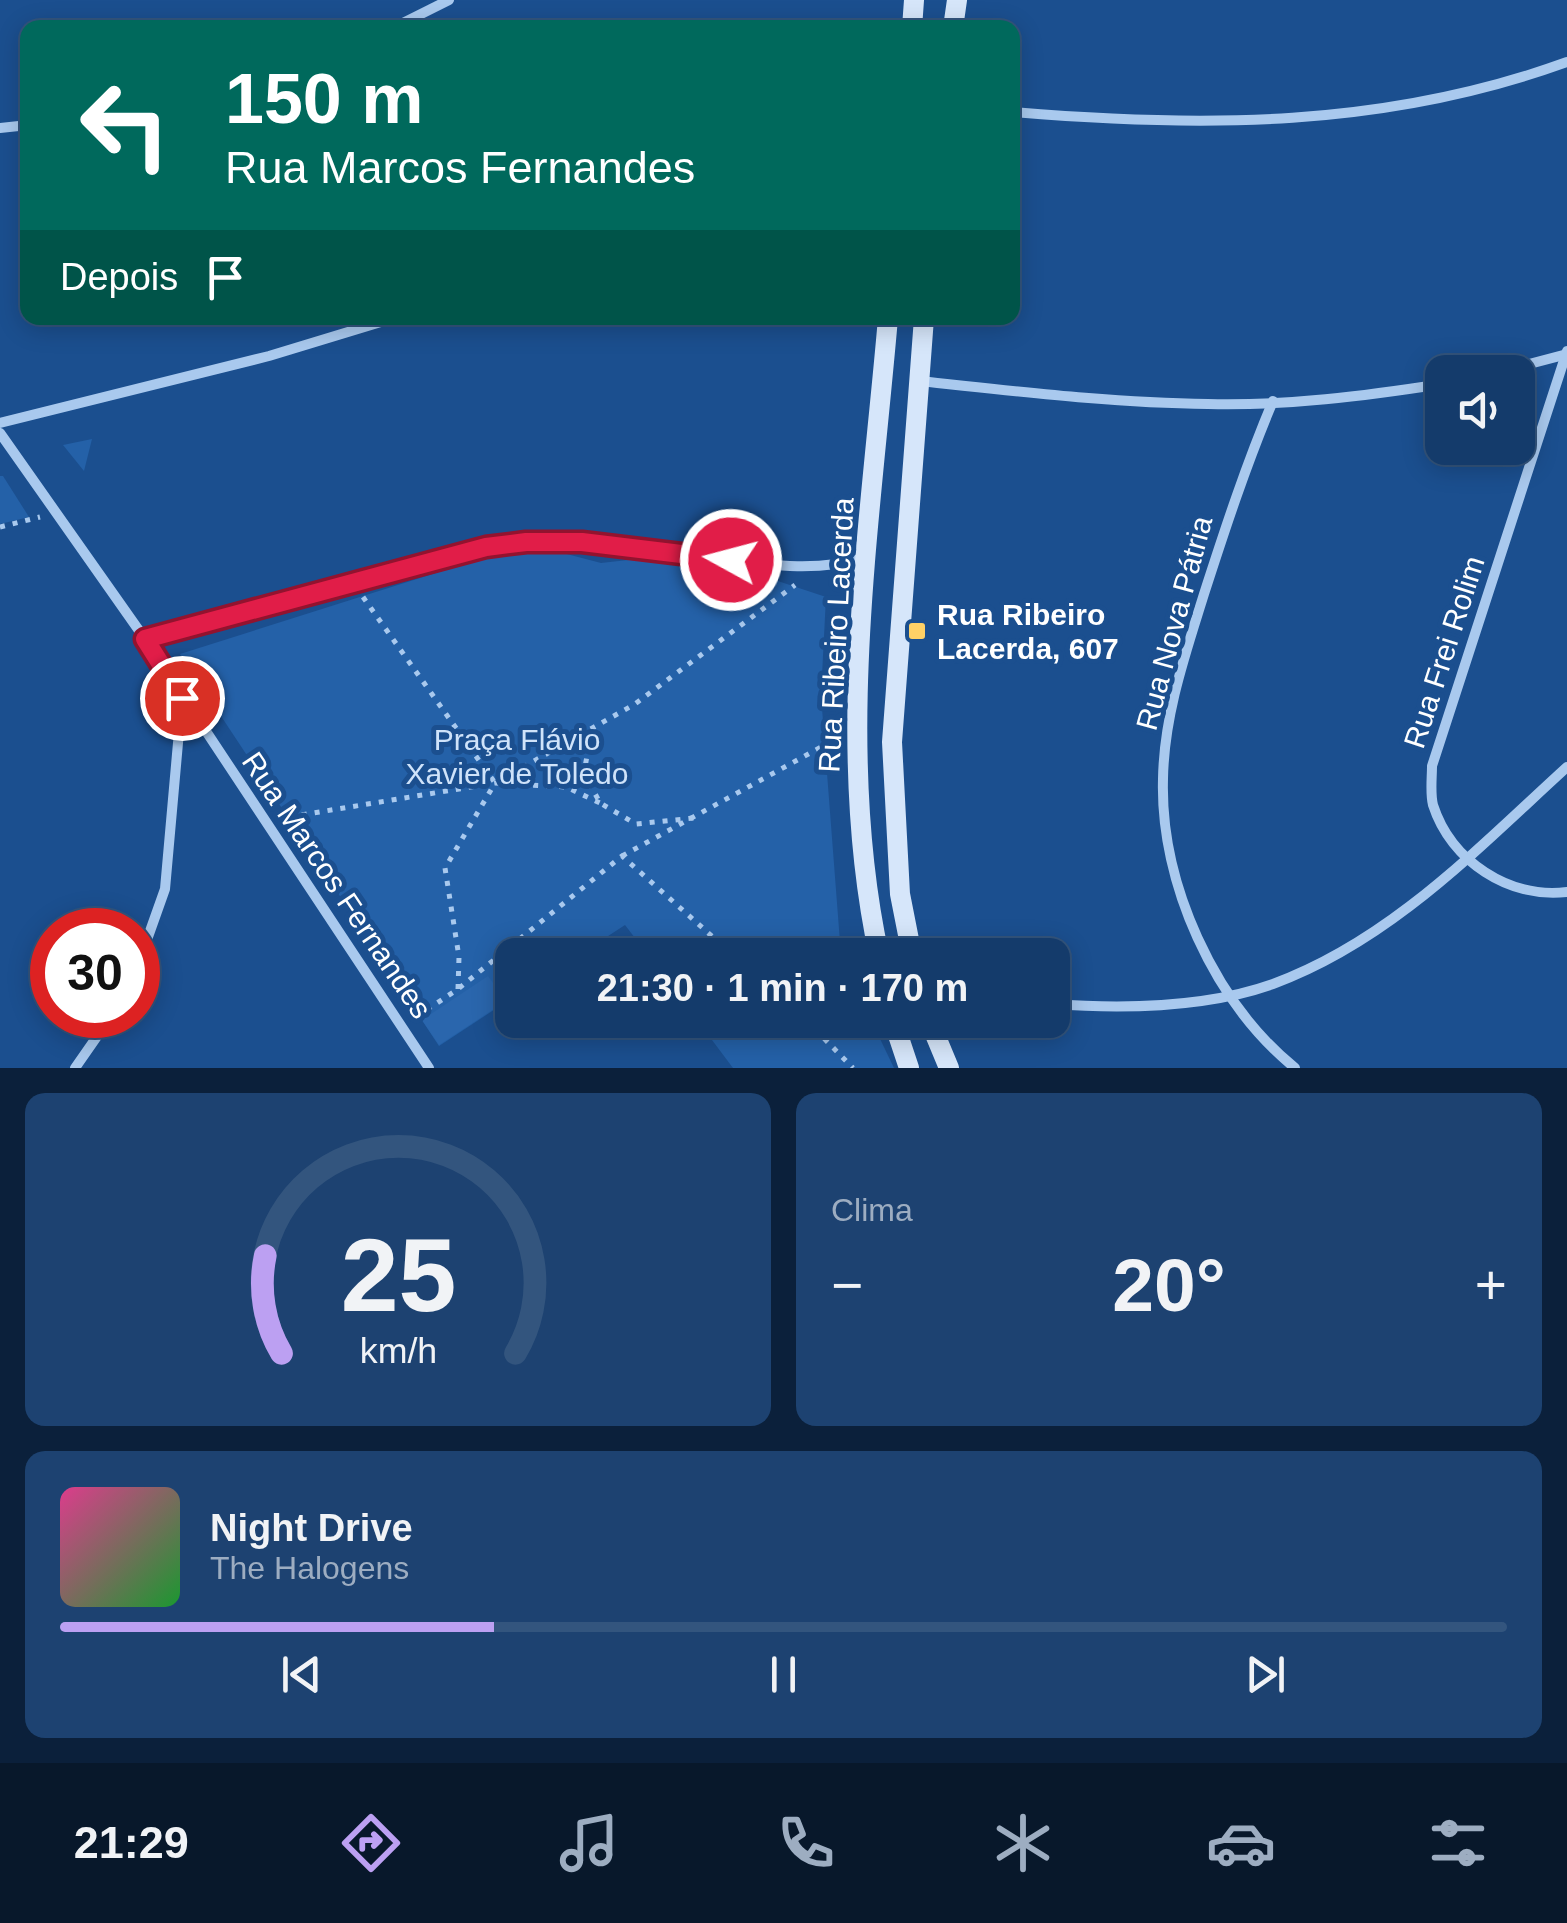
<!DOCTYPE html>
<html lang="pt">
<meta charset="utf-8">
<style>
:root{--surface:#143b6b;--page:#1d4271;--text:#f1f3f6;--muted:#9dadc1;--line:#33557e;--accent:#bca0f2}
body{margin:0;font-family:Arial,sans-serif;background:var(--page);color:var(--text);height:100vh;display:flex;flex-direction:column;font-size:38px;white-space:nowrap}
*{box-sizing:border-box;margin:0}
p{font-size:32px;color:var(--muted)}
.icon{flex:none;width:55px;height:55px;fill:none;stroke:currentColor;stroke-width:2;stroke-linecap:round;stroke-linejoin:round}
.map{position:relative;height:1068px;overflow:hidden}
.drawer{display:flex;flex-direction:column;gap:25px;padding:25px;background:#0b203b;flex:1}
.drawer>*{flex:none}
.banner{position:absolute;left:20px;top:20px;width:1000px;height:305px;border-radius:20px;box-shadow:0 5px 25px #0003,0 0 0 2px var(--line);background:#00695c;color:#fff;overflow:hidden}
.buttons{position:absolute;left:1425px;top:355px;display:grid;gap:20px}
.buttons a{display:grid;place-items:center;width:110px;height:110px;border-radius:20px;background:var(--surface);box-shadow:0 5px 25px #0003,0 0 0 2px var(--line);font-size:50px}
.speed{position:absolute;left:30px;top:908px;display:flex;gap:20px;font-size:50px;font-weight:700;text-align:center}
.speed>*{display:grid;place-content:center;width:130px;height:130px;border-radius:50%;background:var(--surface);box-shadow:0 5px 25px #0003,0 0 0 2px var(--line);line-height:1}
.speed .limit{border:15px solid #d22;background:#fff;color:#111}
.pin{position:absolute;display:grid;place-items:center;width:85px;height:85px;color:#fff;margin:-42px;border:5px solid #fff;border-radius:50%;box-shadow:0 2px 10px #0007}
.me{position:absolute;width:110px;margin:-55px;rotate:277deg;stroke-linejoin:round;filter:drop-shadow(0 0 8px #0008)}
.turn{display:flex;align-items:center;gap:35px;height:210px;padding:0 40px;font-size:45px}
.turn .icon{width:130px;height:130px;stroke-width:2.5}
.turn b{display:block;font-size:70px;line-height:85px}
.then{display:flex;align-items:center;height:95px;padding:0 40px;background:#0003;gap:20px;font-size:38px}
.big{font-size:75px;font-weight:600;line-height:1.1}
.drawer .tile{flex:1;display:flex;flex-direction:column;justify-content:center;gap:15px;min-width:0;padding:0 35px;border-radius:20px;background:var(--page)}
.drawer .dial{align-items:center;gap:0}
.dial svg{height:260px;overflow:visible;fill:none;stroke:var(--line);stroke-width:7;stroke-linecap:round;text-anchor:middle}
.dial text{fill:var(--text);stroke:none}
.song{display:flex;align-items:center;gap:30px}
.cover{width:120px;height:120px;border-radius:15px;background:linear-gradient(135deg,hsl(330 70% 55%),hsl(130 70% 35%))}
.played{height:10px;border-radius:5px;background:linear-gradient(90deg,var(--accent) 30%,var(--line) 30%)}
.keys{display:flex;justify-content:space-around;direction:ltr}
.heat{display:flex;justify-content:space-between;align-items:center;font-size:55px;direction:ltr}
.drawer .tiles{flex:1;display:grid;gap:25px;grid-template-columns:1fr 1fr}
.tile:last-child{grid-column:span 2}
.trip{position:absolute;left:495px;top:938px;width:575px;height:100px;border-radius:20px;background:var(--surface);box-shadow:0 5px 25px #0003,0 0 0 2px var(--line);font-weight:600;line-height:100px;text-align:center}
.menu{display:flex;height:160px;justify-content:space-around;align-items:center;background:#08182b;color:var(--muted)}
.menu .icon{width:70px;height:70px}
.menu .active{color:var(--accent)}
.menu b{font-size:45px;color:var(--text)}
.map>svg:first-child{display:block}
</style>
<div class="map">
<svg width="1567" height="1068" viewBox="0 0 1567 1068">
<rect width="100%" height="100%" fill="#1b4f8f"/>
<!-- green -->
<g fill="#2461a8">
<path d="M92,439L84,471L63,445Z"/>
<path d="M0,476H3L29,517L0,524Z"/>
<path d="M559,552L601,563L655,557L739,568L826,597L821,695L841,955H648L625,925L579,955H512V998L439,1046L180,654L499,553Z"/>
<path d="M697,1020H871L894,1068H733Z"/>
</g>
<!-- building -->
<path fill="#2a66ad" d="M488,976L506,1001L439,1045L422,1020Z"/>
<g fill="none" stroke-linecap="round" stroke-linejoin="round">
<!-- path -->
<g stroke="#a9c9ee" stroke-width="5" stroke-dasharray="5 8" stroke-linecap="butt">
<path d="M0,527L40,517"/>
<path d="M363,597L495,783L635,704L795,585"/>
<path d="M591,733L584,773L600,803L636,824L694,818"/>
<path d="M289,817L495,783L566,787L600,803"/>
<path d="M622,856L834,740"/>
<path d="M458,989L459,957L445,868L495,783"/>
<path d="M416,1017L458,989L622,856L733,955"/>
<path d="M806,1020L853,1068"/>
</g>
<!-- street -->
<g stroke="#a9c9ee" stroke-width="10">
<path d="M393,28L449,0"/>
<path d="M1012,112C1202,128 1385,128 1567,62"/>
<path d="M0,128L28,125"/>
<path d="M1567,351L1432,766C1432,778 1430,793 1433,805C1451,861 1509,899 1567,892"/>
<path d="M1499,372L1567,354"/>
<path d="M919,381C1015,391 1111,403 1208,404C1286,406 1365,396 1442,384"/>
<path d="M1273,401C1246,465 1225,529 1204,594C1185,655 1164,715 1163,779C1160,883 1214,1002 1295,1068"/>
<path d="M0,423L269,356L394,318"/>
<path d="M0,433L145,639L429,1068"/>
<path d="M145,639L486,547C561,537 633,548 708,557C763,564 813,574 867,557"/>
<path d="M138,965L165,889L182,698"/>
<path d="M1052,1004C1123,1009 1206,1008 1273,984C1390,941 1477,849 1567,767"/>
<path d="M75,1068L112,1015"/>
</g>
<!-- secondary -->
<g stroke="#d6e6fa" stroke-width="20">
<path d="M912,28L914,0"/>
<path d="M953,28L957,0"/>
<path d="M879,955C834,746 870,528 888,318"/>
<path d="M912,955L900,894L892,742L924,318"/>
<path d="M893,1020L909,1068"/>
<path d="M929,1020L949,1068"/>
</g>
</g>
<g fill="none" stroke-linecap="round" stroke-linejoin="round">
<!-- route casing -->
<g stroke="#92132f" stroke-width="25">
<path id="route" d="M182,698L145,639L486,547L526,542H582L731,560"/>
</g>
<!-- route -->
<use href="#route" stroke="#e11d48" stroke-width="18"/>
</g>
<!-- markers -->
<rect fill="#ffd166" stroke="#1b4f8f" stroke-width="4" x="907" y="621" width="20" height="20" rx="5"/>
<g text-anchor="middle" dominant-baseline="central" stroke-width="10" stroke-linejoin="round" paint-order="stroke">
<!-- poi labels -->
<g font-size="30" font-weight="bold" fill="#fff" stroke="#1b4f8f" text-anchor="start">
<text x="937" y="614">Rua Ribeiro<tspan x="937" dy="34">Lacerda, 607</tspan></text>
</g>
<!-- street labels -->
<g font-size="30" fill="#fff" stroke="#1b4f8f">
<text transform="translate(1174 623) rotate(-75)">Rua Nova Pátria</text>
<text transform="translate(836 635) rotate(-87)">Rua Ribeiro Lacerda</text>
<text transform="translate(1444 652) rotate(-72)">Rua Frei Rolim</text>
<text transform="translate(337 885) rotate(56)">Rua Marcos Fernandes</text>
</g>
<!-- park labels -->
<g font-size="30" fill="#cfe3fa" stroke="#1b4f8f">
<text x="517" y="739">Praça Flávio<tspan x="517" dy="34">Xavier de Toledo</tspan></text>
</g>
</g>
</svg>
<div class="buttons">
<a><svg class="icon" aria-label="sound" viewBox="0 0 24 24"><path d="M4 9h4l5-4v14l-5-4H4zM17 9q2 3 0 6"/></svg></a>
</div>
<div class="speed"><div class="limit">30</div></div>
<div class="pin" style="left:182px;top:698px;background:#d93025"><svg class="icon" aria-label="arrive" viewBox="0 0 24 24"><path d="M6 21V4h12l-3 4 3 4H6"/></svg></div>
<svg class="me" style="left:731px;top:560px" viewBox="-20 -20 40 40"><circle r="17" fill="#e11d48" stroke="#fff" stroke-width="3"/><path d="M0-11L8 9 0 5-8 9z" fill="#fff"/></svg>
<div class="trip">21:30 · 1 min · 170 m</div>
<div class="banner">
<div class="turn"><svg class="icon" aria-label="left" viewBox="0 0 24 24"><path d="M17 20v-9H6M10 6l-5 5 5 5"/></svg><div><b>150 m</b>Rua Marcos Fernandes</div></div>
<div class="then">Depois<svg class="icon" aria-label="arrive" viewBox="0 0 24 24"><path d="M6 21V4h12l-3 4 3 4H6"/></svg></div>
</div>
</div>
<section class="drawer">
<div class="tiles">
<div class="tile dial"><svg viewBox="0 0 100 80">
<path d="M14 69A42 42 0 1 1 86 69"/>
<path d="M14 69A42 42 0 0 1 9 39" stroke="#bca0f2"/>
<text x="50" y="56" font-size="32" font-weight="700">25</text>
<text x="50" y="72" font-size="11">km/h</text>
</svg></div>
<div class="tile"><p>Clima</p>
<div class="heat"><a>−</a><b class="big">20°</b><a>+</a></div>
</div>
<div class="tile">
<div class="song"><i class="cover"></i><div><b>Night Drive</b><p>The Halogens</p></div></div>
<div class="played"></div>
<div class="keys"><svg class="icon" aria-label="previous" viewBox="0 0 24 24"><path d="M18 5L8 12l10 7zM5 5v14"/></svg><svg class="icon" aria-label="pause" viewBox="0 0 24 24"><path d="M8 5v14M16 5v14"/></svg><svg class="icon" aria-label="next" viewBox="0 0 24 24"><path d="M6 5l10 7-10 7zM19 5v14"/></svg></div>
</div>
</div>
</section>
<nav class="menu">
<b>21:29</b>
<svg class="icon active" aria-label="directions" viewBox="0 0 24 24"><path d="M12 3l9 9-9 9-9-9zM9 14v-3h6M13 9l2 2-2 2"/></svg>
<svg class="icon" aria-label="music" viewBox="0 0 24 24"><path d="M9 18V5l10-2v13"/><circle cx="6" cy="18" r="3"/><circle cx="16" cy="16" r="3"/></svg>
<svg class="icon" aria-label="phone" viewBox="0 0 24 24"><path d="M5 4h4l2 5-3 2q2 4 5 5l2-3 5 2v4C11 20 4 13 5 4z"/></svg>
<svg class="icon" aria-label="climate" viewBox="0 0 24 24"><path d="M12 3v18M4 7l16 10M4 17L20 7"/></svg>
<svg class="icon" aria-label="car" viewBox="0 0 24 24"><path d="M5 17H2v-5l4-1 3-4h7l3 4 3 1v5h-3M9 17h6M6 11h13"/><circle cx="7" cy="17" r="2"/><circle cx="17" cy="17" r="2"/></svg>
<svg class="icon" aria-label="filters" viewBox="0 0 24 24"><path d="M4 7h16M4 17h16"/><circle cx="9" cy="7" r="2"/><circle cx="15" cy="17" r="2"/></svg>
</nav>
